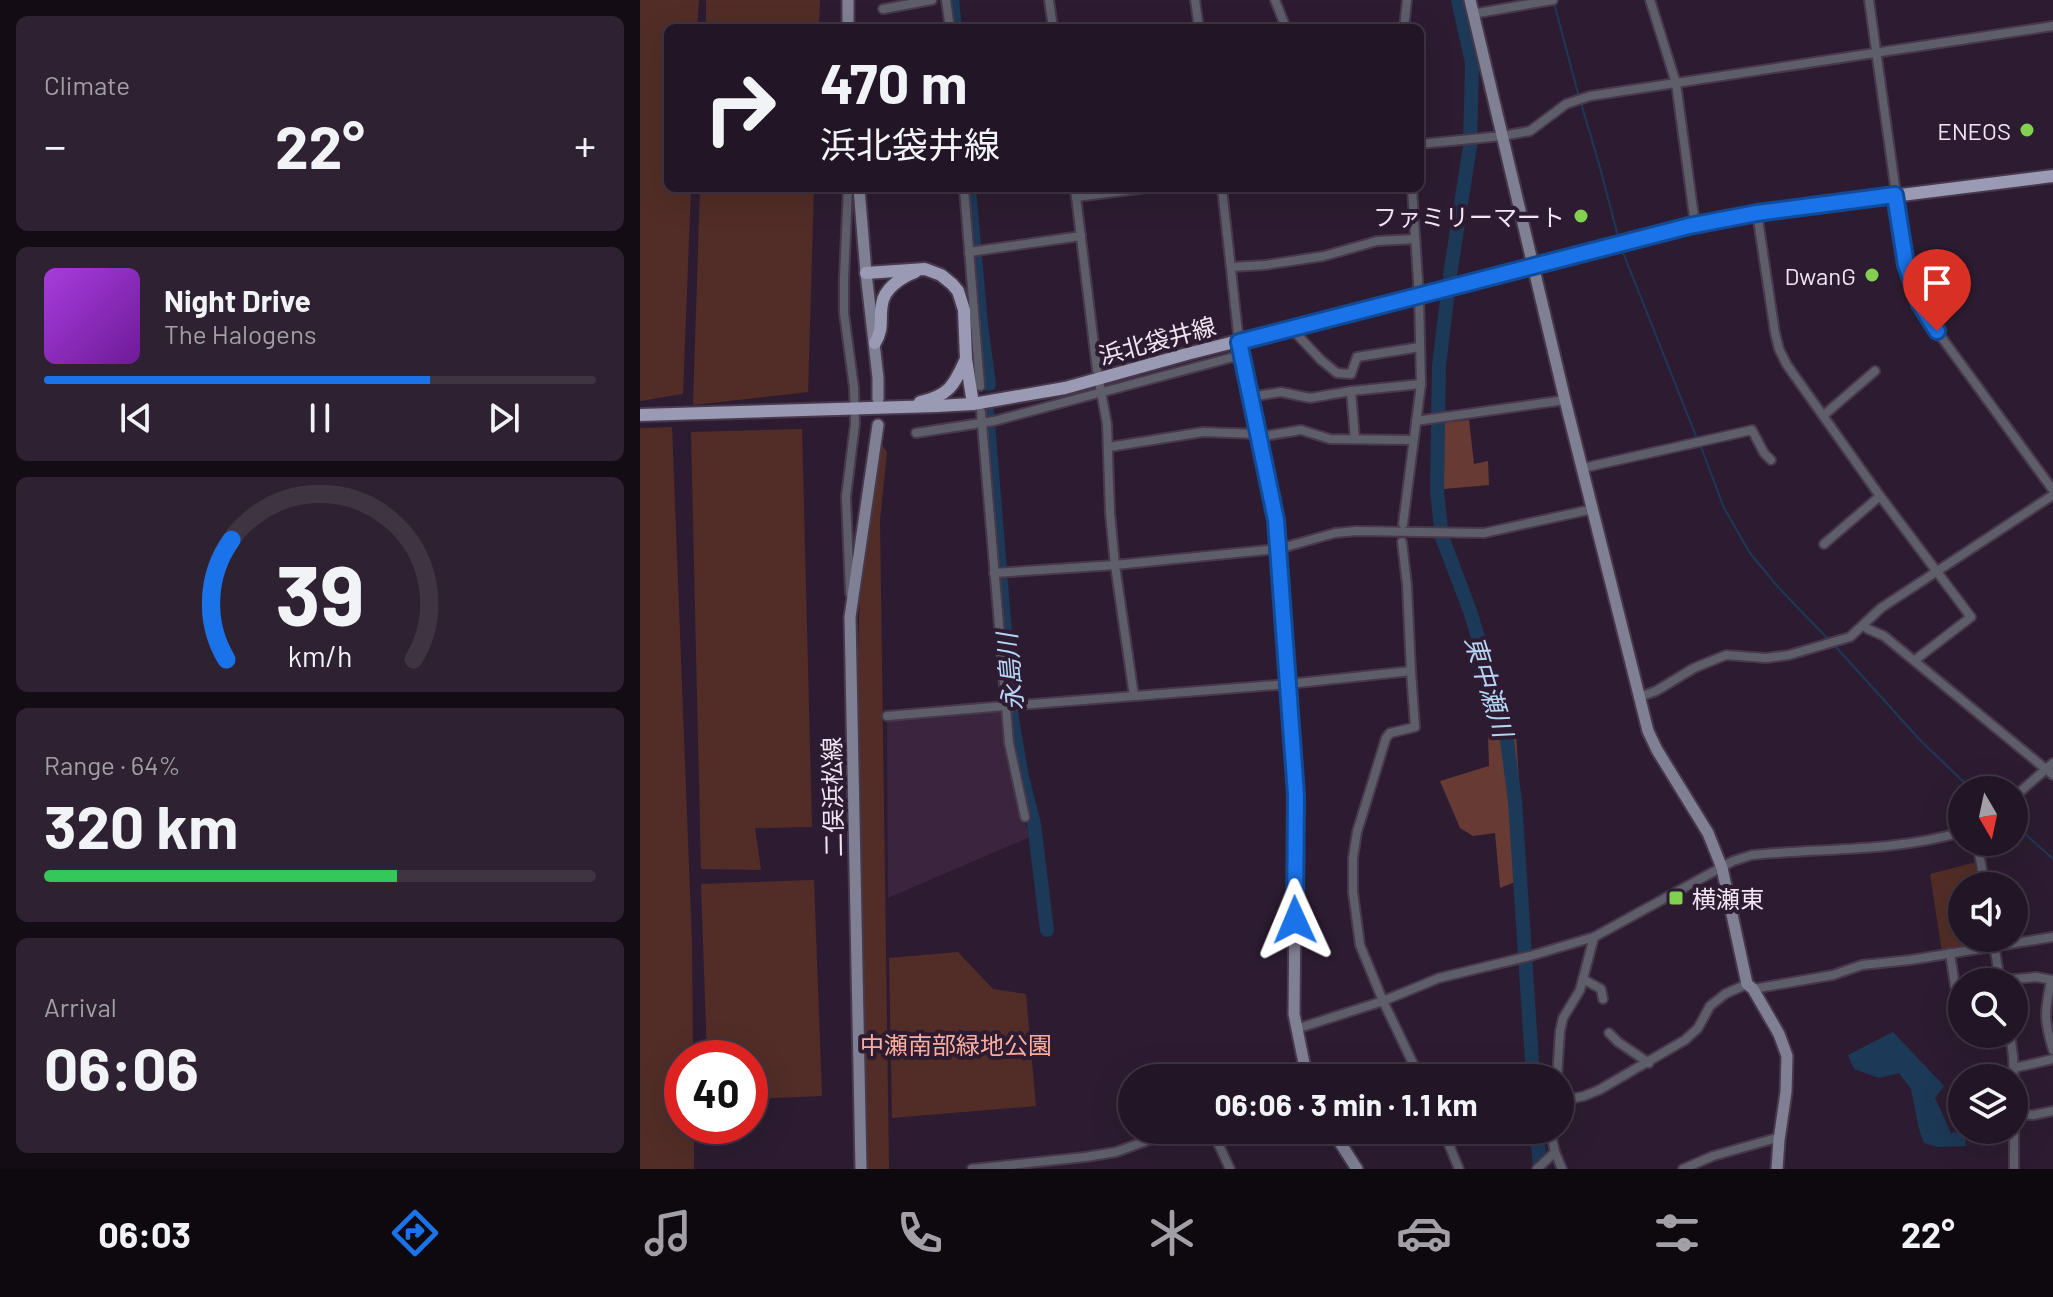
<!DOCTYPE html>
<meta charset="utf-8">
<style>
:root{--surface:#221525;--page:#2e2232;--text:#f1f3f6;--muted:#a29fa7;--line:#3f3442;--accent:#1a73e8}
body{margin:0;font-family:Barlow,"Noto Sans JP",sans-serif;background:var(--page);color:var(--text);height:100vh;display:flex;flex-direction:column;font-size:30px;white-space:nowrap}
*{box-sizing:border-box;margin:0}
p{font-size:26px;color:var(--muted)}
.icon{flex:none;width:44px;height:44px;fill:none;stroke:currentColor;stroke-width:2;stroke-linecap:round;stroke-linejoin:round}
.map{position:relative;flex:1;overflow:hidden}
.panel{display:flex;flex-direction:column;gap:16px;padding:16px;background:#130c14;width:640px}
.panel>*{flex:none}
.guide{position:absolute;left:24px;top:24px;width:760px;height:168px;border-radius:12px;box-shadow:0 8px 32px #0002,0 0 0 2px var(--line);background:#221525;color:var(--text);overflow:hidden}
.needle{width:52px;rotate:171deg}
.fabs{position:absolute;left:1308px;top:776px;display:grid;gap:16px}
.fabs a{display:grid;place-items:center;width:80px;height:80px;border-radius:50%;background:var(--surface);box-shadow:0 8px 32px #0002,0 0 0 2px var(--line);font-size:40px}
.speed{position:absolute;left:24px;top:1040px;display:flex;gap:16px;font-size:40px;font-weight:700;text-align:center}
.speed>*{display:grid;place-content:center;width:104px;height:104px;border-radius:50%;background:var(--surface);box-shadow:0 8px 32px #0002,0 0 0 2px var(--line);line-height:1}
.speed .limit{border:12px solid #d22;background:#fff;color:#111}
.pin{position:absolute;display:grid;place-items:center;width:68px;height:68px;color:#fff;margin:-82px -34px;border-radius:50% 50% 50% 0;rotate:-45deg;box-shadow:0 0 8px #0007}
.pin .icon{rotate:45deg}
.me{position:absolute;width:88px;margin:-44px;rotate:359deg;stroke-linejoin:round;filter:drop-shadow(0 0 6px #0008)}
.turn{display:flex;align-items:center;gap:28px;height:168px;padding:0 24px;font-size:36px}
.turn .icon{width:104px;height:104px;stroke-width:2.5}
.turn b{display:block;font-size:56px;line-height:68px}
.big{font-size:60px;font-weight:700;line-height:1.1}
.panel .card{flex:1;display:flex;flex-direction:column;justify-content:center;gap:12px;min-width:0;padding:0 28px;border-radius:12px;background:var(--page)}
.panel .dial{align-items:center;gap:0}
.dial svg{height:208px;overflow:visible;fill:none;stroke:var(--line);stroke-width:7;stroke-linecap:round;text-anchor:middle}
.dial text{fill:var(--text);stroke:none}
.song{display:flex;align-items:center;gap:24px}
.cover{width:96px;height:96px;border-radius:12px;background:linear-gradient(135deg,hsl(280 70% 55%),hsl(280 70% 35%))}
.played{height:8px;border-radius:4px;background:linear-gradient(90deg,var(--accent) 70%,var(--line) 70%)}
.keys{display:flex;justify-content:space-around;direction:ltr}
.heat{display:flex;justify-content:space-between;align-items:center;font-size:44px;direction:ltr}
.charge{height:12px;border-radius:6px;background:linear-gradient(90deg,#34c759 64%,var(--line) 0)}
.trip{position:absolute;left:478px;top:1064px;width:456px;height:80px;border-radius:40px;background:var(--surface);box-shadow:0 8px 32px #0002,0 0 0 2px var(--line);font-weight:700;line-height:80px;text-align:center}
.dock{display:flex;height:128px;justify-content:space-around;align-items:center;background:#0e080f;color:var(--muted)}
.dock .icon{width:56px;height:56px}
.dock .active{color:var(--accent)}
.dock b{font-size:36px;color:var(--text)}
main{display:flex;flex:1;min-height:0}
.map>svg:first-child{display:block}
</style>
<main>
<section class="panel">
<div class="card"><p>Climate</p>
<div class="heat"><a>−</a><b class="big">22°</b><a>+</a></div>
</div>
<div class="card">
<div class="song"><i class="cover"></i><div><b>Night Drive</b><p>The Halogens</p></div></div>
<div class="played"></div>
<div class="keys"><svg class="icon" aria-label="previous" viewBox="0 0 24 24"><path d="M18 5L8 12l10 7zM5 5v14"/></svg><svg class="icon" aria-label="pause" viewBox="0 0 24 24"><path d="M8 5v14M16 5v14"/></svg><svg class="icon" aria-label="next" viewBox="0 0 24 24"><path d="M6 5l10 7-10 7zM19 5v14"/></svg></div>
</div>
<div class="card dial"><svg viewBox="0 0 100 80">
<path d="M14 69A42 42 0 1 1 86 69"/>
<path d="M14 69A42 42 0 0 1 16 23" stroke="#1a73e8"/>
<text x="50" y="56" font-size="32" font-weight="700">39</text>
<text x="50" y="72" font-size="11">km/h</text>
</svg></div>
<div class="card"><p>Range · 64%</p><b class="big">320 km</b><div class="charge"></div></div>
<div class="card"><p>Arrival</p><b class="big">06:06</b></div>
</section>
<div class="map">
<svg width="1413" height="1169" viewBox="0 0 1413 1169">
<rect width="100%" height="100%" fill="#2d1c31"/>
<!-- built -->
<path fill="#3a243e" d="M363,711L365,748L385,824L392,836L248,898L247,719Z"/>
<!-- green -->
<g fill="#522d27">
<path d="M0,0H59L57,28H28V188H51L43,394L0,401Z"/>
<path d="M66,0H180L179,28H66Z"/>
<path d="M60,188H174L168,392L53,405Z"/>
<path d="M32,427L52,944L53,1058H42V1126H54V1169H0V428Z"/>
<path d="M162,429L172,827L115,828L121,870L61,869L51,432Z"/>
<path d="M239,441L247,452L240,520L249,1169H228L220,926L218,654L220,584Z"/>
<path d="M1340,861L1343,886H1322V938H1351L1348,944L1302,952L1290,874Z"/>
<path d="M174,880L182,1096L110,1099V1058H67L61,884Z"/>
<path d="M318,952L353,989L386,994L396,1106L252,1118L249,958Z"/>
</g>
<!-- forest -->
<g fill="#673b34">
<path d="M829,420L834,464L848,461L849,485L804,489L802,423Z"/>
<path d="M876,733L885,878L860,888L855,833L833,836L820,828L800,781L849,766L848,734Z"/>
</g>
<!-- water -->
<path fill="#1c3957" d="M1253,1032L1304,1086L1295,1098L1311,1133L1324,1131L1326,1146L1298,1147L1284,1143L1279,1129L1271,1089L1259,1073L1239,1078L1214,1069L1208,1055Z"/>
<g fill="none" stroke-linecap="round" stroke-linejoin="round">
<!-- stream -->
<g stroke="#1c3957" stroke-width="2">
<path d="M914,3L939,97"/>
<path d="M941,103L959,164L979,240"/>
<path d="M982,250L1058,441"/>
<path d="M1277,316L1291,335"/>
<path d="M1061,447L1084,508L1110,553L1138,587L1188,639"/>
<path d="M1195,646L1280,740L1332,790"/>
<path d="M1374,824L1413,859"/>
</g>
<!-- river -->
<g stroke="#1c3957" stroke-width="14">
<path d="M312,0L315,28"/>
<path d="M329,188L341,325L349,384"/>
<path d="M810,275L830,146L832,63L818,0"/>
<path d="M807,299L799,366L797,491L802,537L830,611L865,726L875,801L893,1078"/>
<path d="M347,411L372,719L382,777L394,824L407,930"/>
<path d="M897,1130L900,1169"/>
</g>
<!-- street casing -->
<g stroke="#48384c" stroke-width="12">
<g id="street">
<path d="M306,0L310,28"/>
<path d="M409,0L413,28"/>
<path d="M555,0L559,28"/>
<path d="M635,0L646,28"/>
<path d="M1010,0L1036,83L1055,224"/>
<path d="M1229,0L1266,265C1274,291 1282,307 1297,331L1413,490"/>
<path d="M243,9L292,0"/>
<path d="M832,14L913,0"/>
<path d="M764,28L767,0"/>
<path d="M780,144L862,136L890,131L926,104L950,96L1413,26"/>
<path d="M208,188L204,279V313L214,388L215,424L206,497L210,593"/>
<path d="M324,188L340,386"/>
<path d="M435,188L457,370"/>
<path d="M582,188L599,342"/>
<path d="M436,197L506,188"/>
<path d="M1117,213L1135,333L1139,349L1147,365L1240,496L1331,617L1275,660"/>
<path d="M329,252L441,236"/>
<path d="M592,267L625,265L684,256L737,241L775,239"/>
<path d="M651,328L681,360L697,373L711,374L717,357L780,347"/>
<path d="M460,386L467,424L470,513L475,565L494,696"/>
<path d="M711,391L715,439"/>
<path d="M610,397L641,392L670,398L711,391L781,384"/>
<path d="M341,412L369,743L385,817"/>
<path d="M1184,415L1235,371"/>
<path d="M776,421L925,400"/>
<path d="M276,433L354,421L601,355"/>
<path d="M618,437L661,430L690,439L773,440"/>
<path d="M469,447L563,432L618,434"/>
<path d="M943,468L1112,430L1124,453L1131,460"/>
<path d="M763,524L781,384L779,296L772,188"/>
<path d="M1184,544L1240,496"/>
<path d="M354,573L475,565L638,549L695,533L716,531L844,533L953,509"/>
<path d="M1224,626L1228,629L1244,636L1413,775"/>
<path d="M771,671L775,727L750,733L746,738L717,832L713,858V892L720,945L743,1001L780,1078"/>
<path d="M999,697L1016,691L1054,668L1086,655L1126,658L1149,655L1210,637L1241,608L1413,495"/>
<path d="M366,706L648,684L771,671L767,585L762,542"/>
<path d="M247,716L365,706"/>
<path d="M1374,797L1413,763"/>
<path d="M1337,842L1345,886"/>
<path d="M1353,938L1360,981"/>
<path d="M1310,953L1315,986L1322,985"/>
<path d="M943,979L961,989L963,999"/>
<path d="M1411,980C1405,1012 1403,1017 1413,1050"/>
<path d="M1343,982L1396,977L1413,980"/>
<path d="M1113,989L1193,975L1222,965L1270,960L1413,937"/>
<path d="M656,1029L743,1001L799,978L890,956L954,937L1093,861L1112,855C1182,848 1254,852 1322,832"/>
<path d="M969,1033L978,1042L1009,1063"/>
<path d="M1370,1034L1373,1056L1374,1078"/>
<path d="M1374,1068L1413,1059"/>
<path d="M917,1078L920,1031L923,1018L940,990L954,937"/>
<path d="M1374,1099V1169"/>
<path d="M920,1101L944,1096L959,1090L1045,1040L1058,1028L1070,1006L1085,994L1107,984"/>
<path d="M1374,1114L1393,1115L1413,1111"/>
<path d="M572,1130L590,1169"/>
<path d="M803,1130L819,1169"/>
<path d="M910,1130L915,1152L922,1169"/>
<path d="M332,1169L445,1157L476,1152L536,1130"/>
<path d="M897,1169L915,1152"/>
<path d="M1043,1169L1073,1156L1133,1139L1139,1140"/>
</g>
</g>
<!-- secondary casing -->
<g stroke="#48384c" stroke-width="15">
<g id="secondary">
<path d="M830,0L925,400L1008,731L1017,750L1068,833L1082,868L1107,984L1113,989L1139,1034L1147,1056L1146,1092L1139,1140L1137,1169"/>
<path d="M208,28V0"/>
<path d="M219,188L226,273L238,378V399"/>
<path d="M599,342L636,520L656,795L654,1014L667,1078"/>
<path d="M692,1130L717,1169"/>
<path d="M221,1169L210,617L238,425"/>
</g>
</g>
<!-- primary casing -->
<g stroke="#48384c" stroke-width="16">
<g id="primary">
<path d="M226,273L285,269L301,275L312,284L318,291L324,310L326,359L333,404"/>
<path d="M235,343C244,328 239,320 242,304C244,289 261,277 275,272"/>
<path d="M280,402C308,396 314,386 325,361"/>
<path d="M0,415L297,406L333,404L425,388L547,354L1049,226L1117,213L1413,176"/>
</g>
</g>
<!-- street -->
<use href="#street" stroke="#5e5e6b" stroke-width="8"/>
<!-- secondary -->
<use href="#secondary" stroke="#808094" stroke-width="11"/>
<!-- primary -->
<use href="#primary" stroke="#9a9ab4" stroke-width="12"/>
</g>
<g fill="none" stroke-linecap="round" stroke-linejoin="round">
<!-- route casing -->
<g stroke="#114b97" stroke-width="20">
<path id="route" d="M655,920L656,795L636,520L599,342L1049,226L1117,213L1255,195L1266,265L1280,304L1297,331"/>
</g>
<!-- route -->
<use href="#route" stroke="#1a73e8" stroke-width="14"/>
</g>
<!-- markers -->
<g fill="#82d050" stroke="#2d1c31" stroke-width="3">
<circle cx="1387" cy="130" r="8"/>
<circle cx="941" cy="216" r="8"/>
<circle cx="1232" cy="275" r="8"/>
<rect x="1028" y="890" width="16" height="16" rx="4"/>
</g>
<g text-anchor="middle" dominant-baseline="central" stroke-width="8" stroke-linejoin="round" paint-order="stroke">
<!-- poi labels -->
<g font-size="24" fill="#f1e5f3" stroke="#2d1c31" text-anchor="end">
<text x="1371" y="130">ENEOS</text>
<text x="925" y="216">ファミリーマート</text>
<text x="1216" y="275">DwanG</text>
<text x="1052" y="898" text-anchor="start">横瀬東</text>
</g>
<!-- street labels -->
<g font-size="24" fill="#f1e5f3" stroke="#2d1c31">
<text transform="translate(517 340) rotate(-15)">浜北袋井線</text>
<text transform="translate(192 797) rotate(-91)">二俣浜松線</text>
</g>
<!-- park labels -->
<g font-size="24" fill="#faad9f" stroke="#2d1c31">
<text x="316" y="1044">中瀬南部緑地公園</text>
</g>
<!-- water labels -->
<g font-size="26" font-style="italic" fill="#b6d5f5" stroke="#2d1c31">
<text transform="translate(369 672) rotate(-95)">永島川</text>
<text transform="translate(850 686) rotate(73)">東中瀬川</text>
</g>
</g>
</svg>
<div class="fabs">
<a><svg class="needle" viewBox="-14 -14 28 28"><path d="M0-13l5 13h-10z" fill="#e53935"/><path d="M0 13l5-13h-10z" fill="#a29fa7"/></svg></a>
<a><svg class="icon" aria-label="sound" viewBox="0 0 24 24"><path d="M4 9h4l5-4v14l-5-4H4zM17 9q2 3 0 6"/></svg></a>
<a><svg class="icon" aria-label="search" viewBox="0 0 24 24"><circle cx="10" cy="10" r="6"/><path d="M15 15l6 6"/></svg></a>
<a><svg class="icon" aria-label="layers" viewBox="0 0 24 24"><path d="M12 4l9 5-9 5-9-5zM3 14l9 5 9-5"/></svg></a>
</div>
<div class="speed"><div class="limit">40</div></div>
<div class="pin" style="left:1297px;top:331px;background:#d93025"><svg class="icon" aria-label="arrive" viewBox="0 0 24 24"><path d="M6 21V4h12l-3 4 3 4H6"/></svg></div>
<svg class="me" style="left:655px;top:920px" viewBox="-20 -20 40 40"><path d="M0-17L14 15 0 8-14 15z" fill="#1a73e8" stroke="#fff" stroke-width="4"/></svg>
<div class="trip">06:06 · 3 min · 1.1 km</div>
<div class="guide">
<div class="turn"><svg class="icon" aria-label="right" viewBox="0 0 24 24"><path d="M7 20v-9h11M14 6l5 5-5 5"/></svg><div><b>470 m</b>浜北袋井線</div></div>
</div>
</div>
</main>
<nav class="dock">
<b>06:03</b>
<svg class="icon active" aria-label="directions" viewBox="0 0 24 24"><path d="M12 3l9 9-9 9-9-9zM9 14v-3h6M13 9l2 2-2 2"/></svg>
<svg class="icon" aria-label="music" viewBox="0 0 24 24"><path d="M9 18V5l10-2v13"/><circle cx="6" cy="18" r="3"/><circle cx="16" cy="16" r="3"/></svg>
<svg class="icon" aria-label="phone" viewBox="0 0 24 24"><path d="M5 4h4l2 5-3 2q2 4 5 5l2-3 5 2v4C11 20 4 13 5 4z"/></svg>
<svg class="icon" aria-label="climate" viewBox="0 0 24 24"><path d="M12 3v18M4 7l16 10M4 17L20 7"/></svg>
<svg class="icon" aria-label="car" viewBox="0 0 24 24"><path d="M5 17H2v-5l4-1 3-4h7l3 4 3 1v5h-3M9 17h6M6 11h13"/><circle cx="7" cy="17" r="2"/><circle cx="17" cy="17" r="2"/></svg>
<svg class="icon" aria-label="filters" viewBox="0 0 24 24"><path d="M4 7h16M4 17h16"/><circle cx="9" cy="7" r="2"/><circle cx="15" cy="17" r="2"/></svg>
<b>22°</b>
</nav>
